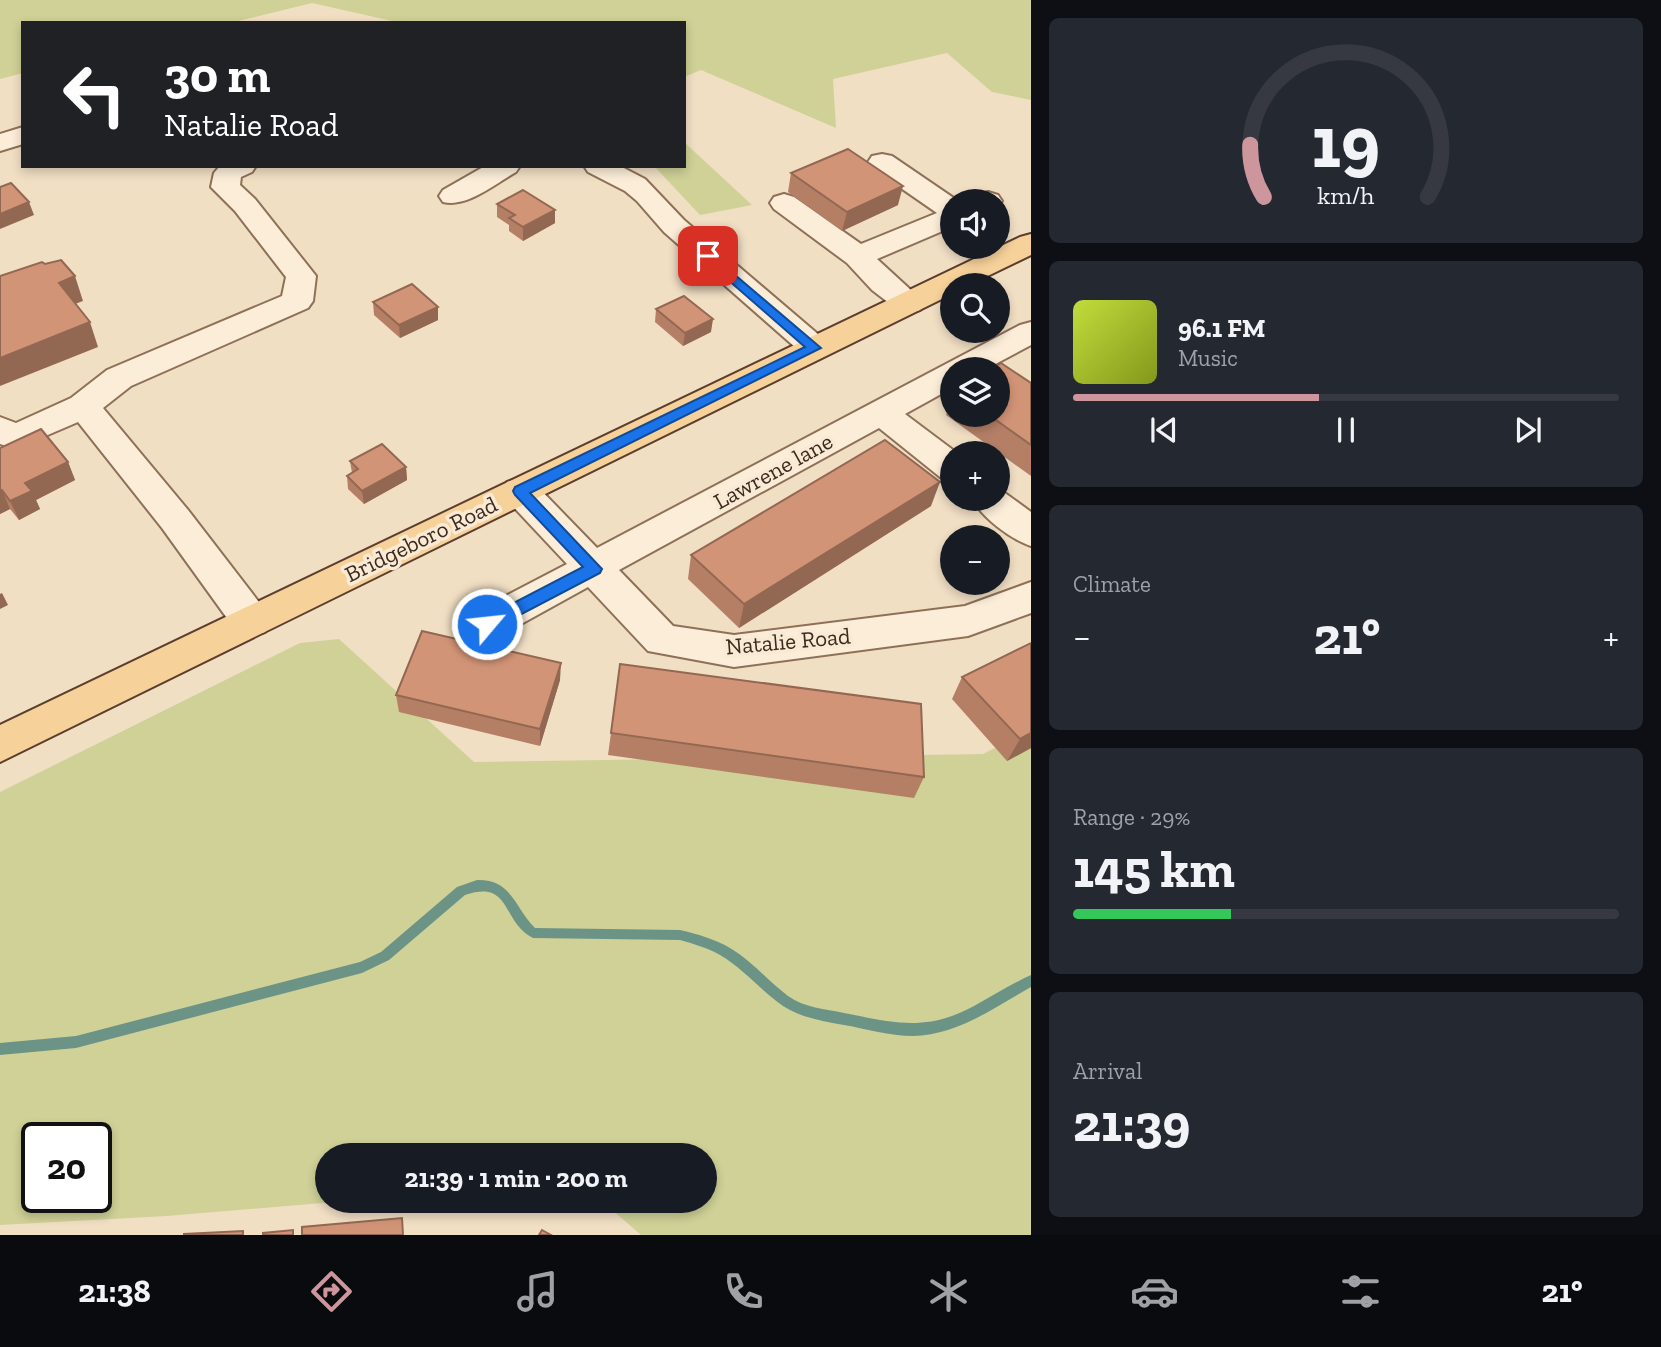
<!DOCTYPE html>
<meta charset="utf-8">
<style>
:root{--surface:#171b24;--page:#242831;--text:#f1f3f6;--muted:#9ea1a6;--line:#363941;--accent:#cd969d}
body{margin:0;font-family:"Zilla Slab",serif;background:var(--page);color:var(--text);height:100vh;display:flex;flex-direction:column;font-size:26px;white-space:nowrap}
*{box-sizing:border-box;margin:0}
p{font-size:23px;color:var(--muted)}
.icon{flex:none;width:38px;height:38px;fill:none;stroke:currentColor;stroke-width:2;stroke-linecap:round;stroke-linejoin:round}
.map{position:relative;flex:1;overflow:hidden}
.details{display:flex;flex-direction:column;gap:18px;padding:18px;background:#0d0f14;width:630px}
.details>*{flex:none}
.top-card{position:absolute;left:21px;top:21px;width:665px;height:147px;border-radius:0px;box-shadow:0 4px 10px #0003;background:#202124;color:#fff;overflow:hidden}
.buttons{position:absolute;left:940px;top:189px;display:grid;gap:14px}
.buttons a{display:grid;place-items:center;width:70px;height:70px;border-radius:50%;background:var(--surface);box-shadow:0 4px 10px #0003;font-size:35px}
.speed{position:absolute;left:21px;top:1122px;display:flex;gap:14px;font-size:35px;font-weight:700;text-align:center}
.speed>*{display:grid;place-content:center;width:91px;height:91px;border-radius:50%;background:var(--surface);box-shadow:0 4px 10px #0003;line-height:1}
.speed .limit{border:4px solid #111;border-radius:10px;background:#fff;color:#111}
.pin{position:absolute;display:grid;place-items:center;width:60px;height:60px;color:#fff;margin:-30px;border-radius:14px;box-shadow:0 4px 10px #0006}
.me{position:absolute;width:77px;margin:-38px;rotate:62deg;stroke-linejoin:round;filter:drop-shadow(0 0 5px #0008)}
.turn{display:flex;align-items:center;gap:24px;height:147px;padding:0 28px;font-size:32px}
.turn .icon{width:91px;height:91px;stroke-width:2.5}
.turn b{display:block;font-size:49px;line-height:60px}
.big{font-size:52px;font-weight:800;line-height:1.1}
.details .tile{flex:1;display:flex;flex-direction:column;justify-content:center;gap:10px;min-width:0;padding:0 24px;border-radius:10px;background:var(--page)}
.details .dial{align-items:center;gap:0}
.dial svg{height:182px;overflow:visible;fill:none;stroke:var(--line);stroke-width:7;stroke-linecap:round;text-anchor:middle}
.dial text{fill:var(--text);stroke:none}
.song{display:flex;align-items:center;gap:21px}
.cover{width:84px;height:84px;border-radius:10px;background:linear-gradient(135deg,hsl(70 70% 55%),hsl(70 70% 35%))}
.played{height:7px;border-radius:4px;background:linear-gradient(90deg,var(--accent) 45%,var(--line) 45%)}
.keys{display:flex;justify-content:space-around;direction:ltr}
.heat{display:flex;justify-content:space-between;align-items:center;font-size:38px;direction:ltr}
.charge{height:10px;border-radius:5px;background:linear-gradient(90deg,#34c759 29%,var(--line) 0)}
.trip{position:absolute;left:315px;top:1143px;width:402px;height:70px;border-radius:35px;background:var(--surface);box-shadow:0 4px 10px #0003;font-weight:800;line-height:70px;text-align:center}
.menu{display:flex;height:112px;justify-content:space-around;align-items:center;background:#090b0e;color:var(--muted)}
.menu .icon{width:49px;height:49px}
.menu .active{color:var(--accent)}
.menu b{font-size:32px;color:var(--text)}
main{display:flex;flex:1;min-height:0}
.map>svg:first-child{display:block}
</style>
<main>
<div class="map">
<svg width="1031" height="1235" viewBox="0 0 1031 1235">
<rect width="100%" height="100%" fill="#f1dfc4"/>
<!-- green -->
<g fill="#cfd197" fill-rule="evenodd">
<path d="M0,0H1031V100L992,92L947,53L833,79L836,128L701,70L684,77V23H401L312,3L230,23H23V73L0,79Z"/>
<path d="M684,142L752,205L700,215L654,166H684Z"/>
<path d="M339,639L474,762L983,754L1031,730V1235H641L602,1201L705,1200V1155H327V1200L347,1201L167,1216L0,1225V792L300,643ZM37,1138H96V1197H37Z"/>
</g>
<g fill="none" stroke-linecap="round" stroke-linejoin="round">
<!-- stream -->
<path fill="#6c9486" fill-rule="evenodd" d="M477,880C512,879 514,907 535,928L680,930C697,934 715,939 730,948C752,961 768,981 788,996C805,1008 825,1009 844,1013C895,1023 926,1032 974,1006C993,996 1011,984 1031,975V987C994,1008 957,1035 913,1036C889,1036 867,1029 844,1025C823,1021 801,1018 783,1006C761,991 744,969 720,955C708,948 694,944 680,940L533,938C501,922 512,879 465,895L389,960L362,973L76,1048L0,1055V1043L76,1036L360,962L381,952L457,887Z"/>
<!-- minor casing -->
<g stroke="#8e7059" stroke-width="4">
<g id="minor">
<path d="M23,127V144L0,151V134Z"/>
<path d="M882,154L892,156L958,201H952V227L877,259L925,303L920,310L909,313L898,310L872,290L847,263L774,209L770,203L774,197L784,194L794,197L861,244L937,213L872,168L868,162L872,156Z"/>
<path d="M220,166H256L252,172L241,177L240,185L255,199L316,276L313,301L308,308L131,386L103,408L188,510L265,610L270,621L265,632L251,636L237,632L162,528L78,422L15,449L0,444V417L16,423L71,398L107,370L282,296L286,277L235,211L211,187L214,173Z"/>
<path d="M485,166H520L516,172C495,184 467,208 443,202L439,196L443,190Z"/>
<path d="M584,166H620L645,179L684,220L826,341L831,348L826,355L815,359L804,355L664,232L637,201L625,191L588,172Z"/>
<path d="M988,192L998,195L1002,201L998,207V201H973L977,195Z"/>
<path d="M1031,322V345L986,369H952V388L905,414L957,453H952V481L940,477L879,428L619,570L673,626L734,635L965,606L1031,582V613L968,636L734,667L648,651L588,587L501,635L487,639L473,635L468,624L473,613L567,564L507,500L502,491L507,482L520,478L533,482L597,548L1020,325Z"/>
<path d="M998,488L1031,512V546C1010,539 983,518 972,499H998Z"/>
</g>
</g>
<!-- major casing -->
<g stroke="#5b3e2d" stroke-width="4">
<path id="major" d="M1031,234V255L969,285H952V294L0,762V725L1020,237Z"/>
</g>
<!-- minor -->
<use href="#minor" fill="#fbedd8" fill-rule="evenodd"/>
<!-- major -->
<use href="#major" fill="#f7d19a" fill-rule="evenodd"/>
</g>
<!-- wall -->
<g fill="#b57f66">
<path d="M791,173L898,205L842,231L788,192Z"/>
<path d="M497,204L555,223L523,241L509,231V225L497,217Z"/>
<path d="M373,302L438,307V320L400,338L374,315Z"/>
<path d="M656,309L711,332L683,346L655,322Z"/>
<path d="M1031,383V476L946,415L952,398V415H998Z"/>
<path d="M0,448L68,462L75,480L36,500L40,509L19,520L10,509L0,514Z"/>
<path d="M350,461L406,467L407,480L364,504L348,489L347,476L352,473Z"/>
<path d="M931,506L739,628L688,579L691,555Z"/>
<path d="M1031,643V748L1007,761L952,699L962,677Z"/>
<path d="M560,680L540,746L399,712L396,695Z"/>
<path d="M611,733L924,777L914,798L608,755Z"/>
</g>
<!-- shaded-wall -->
<g fill="#936853">
<path d="M903,186L898,205L842,231L847,212Z"/>
<path d="M29,202L34,215L0,229V214Z"/>
<path d="M555,210V223L523,241V227Z"/>
<path d="M75,276L83,301L67,307L59,283Z"/>
<path d="M438,307V320L400,338L399,325Z"/>
<path d="M713,319L711,332L683,346L685,333Z"/>
<path d="M90,322L98,347L0,386V358Z"/>
<path d="M68,462L75,480L36,500L40,509L19,520L10,501L25,483Z"/>
<path d="M406,467L407,480L364,504L362,491Z"/>
<path d="M940,482L931,506L739,628L744,604Z"/>
<path d="M2,490L10,509L0,514V491Z"/>
<path d="M2,593L8,605L0,609V594Z"/>
<path d="M561,663L560,680L540,746V729Z"/>
<path d="M1031,733V748L1007,761L1020,739Z"/>
</g>
<!-- building -->
<g fill="#d29477" stroke="#936853" stroke-width="2">
<path d="M848,149L903,186L847,212L791,173Z"/>
<path d="M11,183L29,202L0,214V187Z"/>
<path d="M523,190L555,210L523,227L509,218L515,215L497,204Z"/>
<path d="M61,260L75,276L59,283L90,322L0,358V276L42,262L45,264Z"/>
<path d="M412,284L438,307L399,325L373,302Z"/>
<path d="M684,296L713,319L685,333L656,309Z"/>
<path d="M1001,363L1031,383V445L989,415H998V369H990Z"/>
<path d="M41,429L68,462L25,483L32,491L10,501L2,490L0,491V448Z"/>
<path d="M885,440L940,482L744,604L691,555Z"/>
<path d="M382,444L406,467L362,491L347,476L358,469L350,461Z"/>
<path d="M422,631L561,663L540,729L396,695Z"/>
<path d="M1031,643V733L1020,739L962,677Z"/>
<path d="M620,664L921,704L924,777L611,733Z"/>
<path d="M402,1218L403,1235H302V1227Z"/>
<path d="M293,1230V1235H263V1233Z"/>
<path d="M542,1230L551,1235H539Z"/>
<path d="M243,1231V1235H184V1234Z"/>
</g>
<!-- route -->
<path fill="#1a73e8" stroke="#114b97" stroke-width="2" d="M708,252L821,348L530,493L602,569L600,573L493,629H481L479,624L481,620L583,567L515,495L513,491L515,487L805,347L703,258L701,256Z"/>
<g text-anchor="middle" dominant-baseline="central" stroke-width="7" stroke-linejoin="round" paint-order="stroke">
<!-- street labels -->
<g font-size="23" fill="#3d2a1e" stroke="#f8ead4">
<text transform="translate(773 471) rotate(-29)">Lawrene lane</text>
<text transform="translate(421 539) rotate(-26)">Bridgeboro Road</text>
<text transform="translate(788 641) rotate(-5)">Natalie Road</text>
</g>
</g>
</svg>
<div class="buttons">
<a><svg class="icon" aria-label="sound" viewBox="0 0 24 24"><path d="M4 9h4l5-4v14l-5-4H4zM17 9q2 3 0 6"/></svg></a>
<a><svg class="icon" aria-label="search" viewBox="0 0 24 24"><circle cx="10" cy="10" r="6"/><path d="M15 15l6 6"/></svg></a>
<a><svg class="icon" aria-label="layers" viewBox="0 0 24 24"><path d="M12 4l9 5-9 5-9-5zM3 14l9 5 9-5"/></svg></a>
<a>+</a>
<a>−</a>
</div>
<div class="speed"><div class="limit">20</div></div>
<div class="pin" style="left:708px;top:256px;background:#d93025"><svg class="icon" aria-label="arrive" viewBox="0 0 24 24"><path d="M6 21V4h12l-3 4 3 4H6"/></svg></div>
<svg class="me" style="left:487px;top:624px" viewBox="-20 -20 40 40"><circle r="17" fill="#1a73e8" stroke="#fff" stroke-width="3"/><path d="M0-11L8 9 0 5-8 9z" fill="#fff"/></svg>
<div class="trip">21:39 · 1 min · 200 m</div>
<div class="top-card">
<div class="turn"><svg class="icon" aria-label="left" viewBox="0 0 24 24"><path d="M17 20v-9H6M10 6l-5 5 5 5"/></svg><div><b>30 m</b>Natalie Road</div></div>
</div>
</div>
<section class="details">
<div class="tile dial"><svg viewBox="0 0 100 80">
<path d="M14 69A42 42 0 1 1 86 69"/>
<path d="M14 69A42 42 0 0 1 8 46" stroke="#cd969d"/>
<text x="50" y="56" font-size="32" font-weight="700">19</text>
<text x="50" y="72" font-size="11">km/h</text>
</svg></div>
<div class="tile">
<div class="song"><i class="cover"></i><div><b>96.1 FM</b><p>Music</p></div></div>
<div class="played"></div>
<div class="keys"><svg class="icon" aria-label="previous" viewBox="0 0 24 24"><path d="M18 5L8 12l10 7zM5 5v14"/></svg><svg class="icon" aria-label="pause" viewBox="0 0 24 24"><path d="M8 5v14M16 5v14"/></svg><svg class="icon" aria-label="next" viewBox="0 0 24 24"><path d="M6 5l10 7-10 7zM19 5v14"/></svg></div>
</div>
<div class="tile"><p>Climate</p>
<div class="heat"><a>−</a><b class="big">21°</b><a>+</a></div>
</div>
<div class="tile"><p>Range · 29%</p><b class="big">145 km</b><div class="charge"></div></div>
<div class="tile"><p>Arrival</p><b class="big">21:39</b></div>
</section>
</main>
<nav class="menu">
<b>21:38</b>
<svg class="icon active" aria-label="directions" viewBox="0 0 24 24"><path d="M12 3l9 9-9 9-9-9zM9 14v-3h6M13 9l2 2-2 2"/></svg>
<svg class="icon" aria-label="music" viewBox="0 0 24 24"><path d="M9 18V5l10-2v13"/><circle cx="6" cy="18" r="3"/><circle cx="16" cy="16" r="3"/></svg>
<svg class="icon" aria-label="phone" viewBox="0 0 24 24"><path d="M5 4h4l2 5-3 2q2 4 5 5l2-3 5 2v4C11 20 4 13 5 4z"/></svg>
<svg class="icon" aria-label="climate" viewBox="0 0 24 24"><path d="M12 3v18M4 7l16 10M4 17L20 7"/></svg>
<svg class="icon" aria-label="car" viewBox="0 0 24 24"><path d="M5 17H2v-5l4-1 3-4h7l3 4 3 1v5h-3M9 17h6M6 11h13"/><circle cx="7" cy="17" r="2"/><circle cx="17" cy="17" r="2"/></svg>
<svg class="icon" aria-label="filters" viewBox="0 0 24 24"><path d="M4 7h16M4 17h16"/><circle cx="9" cy="7" r="2"/><circle cx="15" cy="17" r="2"/></svg>
<b>21°</b>
</nav>
